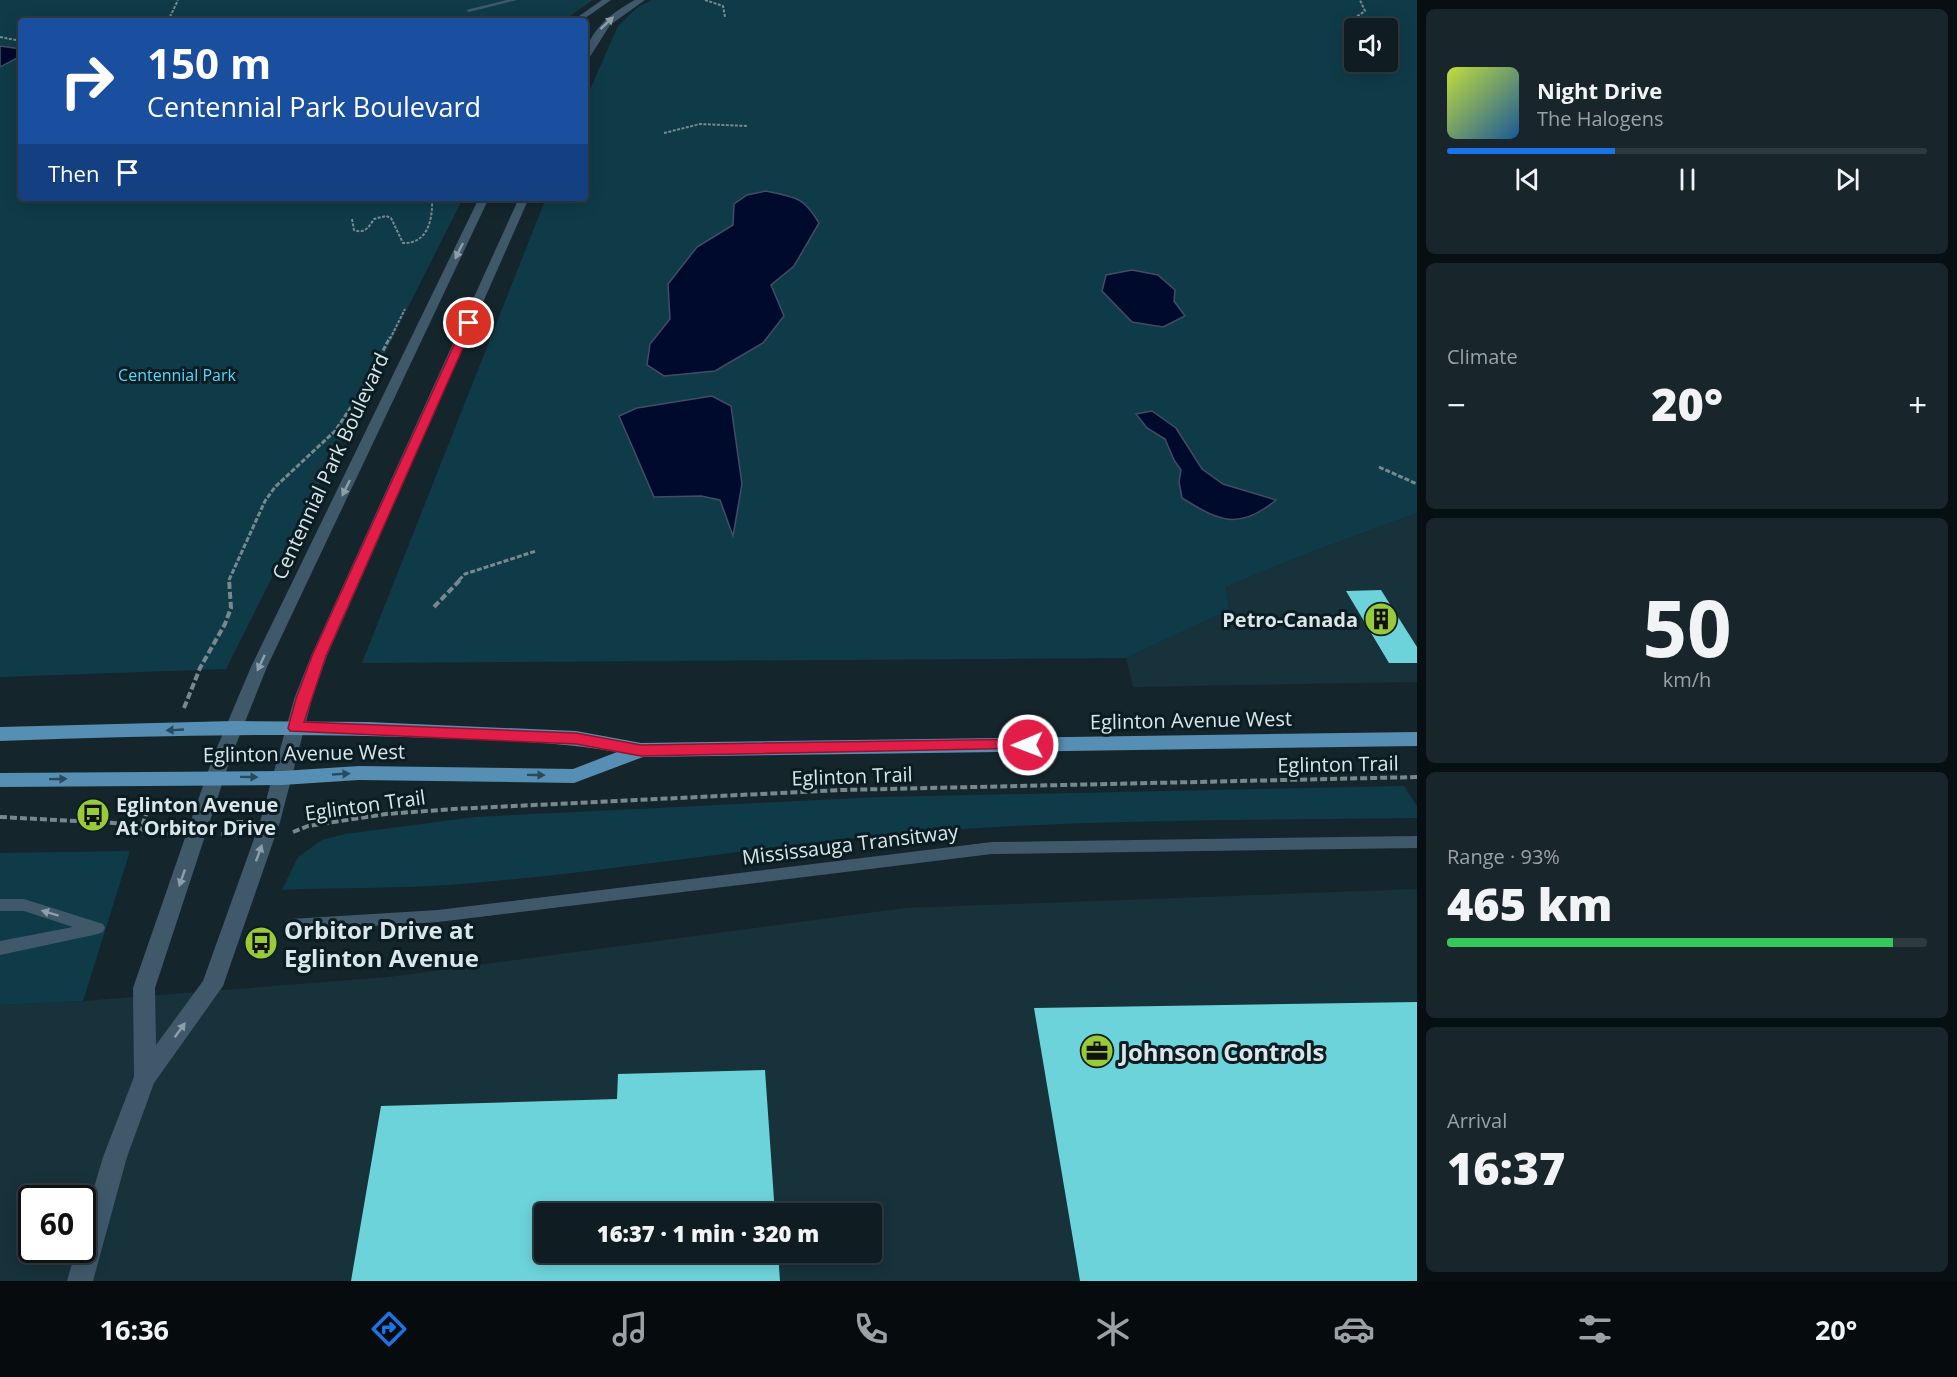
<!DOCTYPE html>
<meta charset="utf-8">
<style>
:root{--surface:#0f1c21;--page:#18252a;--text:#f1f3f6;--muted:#9ba1a5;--line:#2f3a3f;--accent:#1a73e8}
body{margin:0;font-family:"Open Sans",sans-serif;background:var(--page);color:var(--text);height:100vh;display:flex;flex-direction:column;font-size:22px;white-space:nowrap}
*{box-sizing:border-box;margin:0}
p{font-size:20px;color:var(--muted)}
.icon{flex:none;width:33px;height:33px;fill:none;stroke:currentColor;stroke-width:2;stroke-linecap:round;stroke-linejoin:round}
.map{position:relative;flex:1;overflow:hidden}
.details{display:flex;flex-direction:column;gap:9px;padding:9px;background:#080f12;width:540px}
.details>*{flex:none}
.guide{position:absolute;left:18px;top:18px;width:570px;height:183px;border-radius:6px;box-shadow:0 3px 15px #0003,0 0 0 2px var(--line);background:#1a4fa0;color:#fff;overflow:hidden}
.tools{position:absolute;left:1344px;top:18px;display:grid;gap:12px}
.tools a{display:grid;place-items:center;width:54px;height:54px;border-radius:6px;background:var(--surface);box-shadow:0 3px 15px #0003,0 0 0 2px var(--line);font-size:30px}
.speed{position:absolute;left:18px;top:1185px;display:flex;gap:12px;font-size:30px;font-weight:700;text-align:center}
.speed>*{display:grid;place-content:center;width:78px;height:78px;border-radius:50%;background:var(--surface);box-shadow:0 3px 15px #0003,0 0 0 2px var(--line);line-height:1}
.speed .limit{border:3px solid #111;border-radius:9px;background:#fff;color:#111}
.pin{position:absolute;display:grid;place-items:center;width:51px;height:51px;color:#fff;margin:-26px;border:3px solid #fff;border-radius:50%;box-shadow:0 2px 6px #0007}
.me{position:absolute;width:66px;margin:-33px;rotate:269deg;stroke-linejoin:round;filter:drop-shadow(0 0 4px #0008)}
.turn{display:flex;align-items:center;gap:21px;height:126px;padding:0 30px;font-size:27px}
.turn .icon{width:78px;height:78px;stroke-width:2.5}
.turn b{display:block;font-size:42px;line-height:51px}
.then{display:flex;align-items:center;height:57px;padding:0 30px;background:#0003;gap:12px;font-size:22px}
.big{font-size:45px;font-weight:800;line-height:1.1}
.details .widget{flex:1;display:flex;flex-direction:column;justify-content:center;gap:9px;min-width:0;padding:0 21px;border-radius:9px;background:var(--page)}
.details .dial{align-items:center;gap:0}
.dial b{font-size:78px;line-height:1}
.song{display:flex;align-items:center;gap:18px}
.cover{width:72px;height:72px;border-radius:9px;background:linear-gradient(135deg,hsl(70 70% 55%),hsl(210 70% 35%))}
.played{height:6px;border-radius:3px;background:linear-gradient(90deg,var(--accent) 35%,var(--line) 35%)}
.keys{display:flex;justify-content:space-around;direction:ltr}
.heat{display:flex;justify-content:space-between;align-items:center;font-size:33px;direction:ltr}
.charge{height:9px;border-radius:4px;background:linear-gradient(90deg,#34c759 93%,var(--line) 0)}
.trip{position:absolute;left:534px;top:1203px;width:348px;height:60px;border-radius:6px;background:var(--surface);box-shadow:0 3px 15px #0003,0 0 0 2px var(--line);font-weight:800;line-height:60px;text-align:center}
.dock{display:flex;height:96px;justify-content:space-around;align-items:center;background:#060b0d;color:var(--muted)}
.dock .icon{width:42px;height:42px}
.dock .current{color:var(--accent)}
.dock b{font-size:27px;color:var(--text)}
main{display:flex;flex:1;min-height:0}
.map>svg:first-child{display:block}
</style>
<main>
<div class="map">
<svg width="1417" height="1281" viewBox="0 0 1417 1281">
<rect width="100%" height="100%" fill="#14262c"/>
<!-- built -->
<g fill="#17323b" fill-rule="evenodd">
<path d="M1417,513V682L1133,687L1126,658L1229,610L1226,587L1298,557Z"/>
<path d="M1417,889V1281H0V1005L83,1001L389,977L905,908ZM32,1198H82V1250H32ZM544,1214H872V1252H544Z"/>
</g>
<!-- green -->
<g fill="#0f3b48" fill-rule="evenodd">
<path d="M0,0H593L563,21H21V198H463L226,669L0,677Z"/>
<path d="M652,0H1417V513L1298,557L1226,587L1229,610L1126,658L362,663L546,198H585V101L618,26L638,7ZM1354,28H1388V62H1354Z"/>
<path d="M1404,786L1417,806V818C1251,820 1085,819 920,832C762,845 606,873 448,885C393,889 337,887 282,890L298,857L322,840L345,834L475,817L880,797Z"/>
<path d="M130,851L83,1001L0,1005V853Z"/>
</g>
<!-- water -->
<g fill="#000a2d" stroke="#424c66" stroke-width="1.5">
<path d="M0,46L21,49V56L0,67Z"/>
<path d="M766,191C796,198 803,196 819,223L794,266L771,285L784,316L763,343L715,371L664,376L647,365L650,344L670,319L668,284L697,247L733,225L734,204L747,195Z"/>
<path d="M1132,270L1158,275L1175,290L1174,301L1185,316L1163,327L1132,322L1102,291L1106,275Z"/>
<path d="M712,396L731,406L742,484L733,536L720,500L701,496L654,497L619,416L637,408Z"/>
<path d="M1152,411L1176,428L1202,469L1223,484L1276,500C1239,531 1219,521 1182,498L1179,482L1181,470L1174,460L1165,439L1147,428L1136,414Z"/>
</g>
<!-- building -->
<g fill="#6dd3da">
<path d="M1381,590L1417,647V663H1389L1346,591Z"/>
<path d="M1417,1002V1281H1080L1034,1008Z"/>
<path d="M765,1070L775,1214H544V1252H778L780,1281H351L381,1106L617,1099L618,1074Z"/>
</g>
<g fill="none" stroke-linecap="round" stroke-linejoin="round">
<!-- path-far2 -->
<g stroke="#79888d" stroke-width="2" stroke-dasharray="3 1.5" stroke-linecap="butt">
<path d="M705,0L723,6L725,17"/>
<path d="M168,21L178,0"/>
<path d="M1346,24L1365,11L1360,0"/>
<path d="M0,37L21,41"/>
<path d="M664,133L700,124L748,126"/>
<path d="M352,219L354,230C365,234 369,227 374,219L386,216L391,218L403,243C428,244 433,219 432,198"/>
<path d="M390,339L405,309"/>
</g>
<!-- path-far1 -->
<g stroke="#79888d" stroke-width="3" stroke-dasharray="5 2" stroke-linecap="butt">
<path d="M1379,467L1417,484"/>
<path d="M229,580L265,501L275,487L335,431L364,388L390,337"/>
<path d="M459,580L465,574L536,551"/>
</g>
<!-- path -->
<g stroke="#79888d" stroke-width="4" stroke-dasharray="7 3" stroke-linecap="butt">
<path d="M434,607L461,579"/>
<path d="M184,708L200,668L225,624L231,608L229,579"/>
<path d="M151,800L143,823H176"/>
<path d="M0,817L133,824L150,834H171"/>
<path d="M226,822H245"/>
<path d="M293,832L308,826L386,814L453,809L842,790L1417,777"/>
<path d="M221,834H240"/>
</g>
<!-- service -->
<g fill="#3f596b" fill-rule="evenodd">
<path d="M507,0H517L469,12L466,10Z"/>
<path d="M1417,836V848L992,854L438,922L291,931L286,929L284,925L286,921L291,919L438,910L992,842Z"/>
<path d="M0,899H24L103,924L105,928L103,932L98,934L0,955V941L73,927L24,911H0Z"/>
</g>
<!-- tertiary -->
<g fill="#3f596b" fill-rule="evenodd">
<path d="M602,0H611L581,21H572Z"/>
<path d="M635,0H645L610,25L588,60L585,61C585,33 612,12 635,0Z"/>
<path d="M479,198H489L267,667L231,757L155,988L156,1045L203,981L260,822L294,699L311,656L519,198H529L327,656L312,699L280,822L223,986L154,1083L127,1157L93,1281H67L76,1250H82V1228L103,1157L134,1077L133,988L213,757L251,667Z"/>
</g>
<!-- primary -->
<path fill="#578eb3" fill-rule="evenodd" d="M233,721L368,722L576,731L641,743L1417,732V746L643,757L574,783L359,780L282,785L0,787V773L282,771L359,766L573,769L617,752C557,741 497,741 436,738C289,732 146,736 0,741V727Z"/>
</g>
<!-- one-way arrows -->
<defs><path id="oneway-solid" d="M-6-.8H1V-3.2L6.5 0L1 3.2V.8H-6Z" transform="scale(1.5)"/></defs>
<g fill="#8da0aa">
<use href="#oneway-solid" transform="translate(607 23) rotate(-43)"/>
<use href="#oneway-solid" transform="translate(459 251) rotate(116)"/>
<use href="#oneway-solid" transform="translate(346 488) rotate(116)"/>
<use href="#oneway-solid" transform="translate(261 663) rotate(115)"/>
<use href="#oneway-solid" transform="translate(259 853) rotate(-70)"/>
<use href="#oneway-solid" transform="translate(182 878) rotate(109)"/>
<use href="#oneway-solid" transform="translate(50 913) rotate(-163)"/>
<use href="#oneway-solid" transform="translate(180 1030) rotate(-54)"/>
</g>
<g fill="#294a5c">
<use href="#oneway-solid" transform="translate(175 730) rotate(177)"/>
<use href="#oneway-solid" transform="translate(341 774) rotate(-3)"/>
<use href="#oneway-solid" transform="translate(536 775) rotate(1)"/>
<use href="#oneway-solid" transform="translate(249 777) rotate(1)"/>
<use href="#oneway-solid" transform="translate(58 779) rotate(-1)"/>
</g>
<!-- route -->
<path fill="#e11d48" stroke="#92132f" stroke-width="1.5" d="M469,320L474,323L326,656L304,722L576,733L641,745L1028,739L1033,741L1035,745L1033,748L641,756L576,744L290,731L288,728L296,699L312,656L464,323Z"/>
<!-- icons -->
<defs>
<g id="building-disc" transform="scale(1.725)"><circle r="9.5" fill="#98cb37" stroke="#0a1d22"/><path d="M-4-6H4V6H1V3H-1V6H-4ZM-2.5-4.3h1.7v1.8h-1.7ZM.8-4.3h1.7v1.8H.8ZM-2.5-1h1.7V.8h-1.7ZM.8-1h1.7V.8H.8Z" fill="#111"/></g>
<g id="bus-disc" transform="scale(1.725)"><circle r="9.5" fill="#98cb37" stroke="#0a1d22"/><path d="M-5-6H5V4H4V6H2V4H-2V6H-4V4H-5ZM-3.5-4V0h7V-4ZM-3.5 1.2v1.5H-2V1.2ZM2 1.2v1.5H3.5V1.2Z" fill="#111"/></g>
<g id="office-disc" transform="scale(1.725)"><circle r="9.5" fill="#98cb37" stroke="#0a1d22"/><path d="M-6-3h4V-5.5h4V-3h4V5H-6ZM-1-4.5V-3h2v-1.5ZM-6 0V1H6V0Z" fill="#111"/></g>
</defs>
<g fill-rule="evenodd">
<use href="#building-disc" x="1381" y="619"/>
<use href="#bus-disc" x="93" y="815"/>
<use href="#bus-disc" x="261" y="943"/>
<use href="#office-disc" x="1097" y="1051"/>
</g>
<g text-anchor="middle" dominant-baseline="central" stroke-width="6" stroke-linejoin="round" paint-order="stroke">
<!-- far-park labels -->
<g font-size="16" fill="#54d8fe" stroke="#0a1d22">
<text x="177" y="375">Centennial Park</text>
</g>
<!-- street labels -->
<g font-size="20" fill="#dbe6ea" stroke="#0a1d22">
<text transform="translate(330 466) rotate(-65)">Centennial Park Boulevard</text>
<text transform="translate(1191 720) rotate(-1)">Eglinton Avenue West</text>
<text transform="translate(304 753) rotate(-1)">Eglinton Avenue West</text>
<text transform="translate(1338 764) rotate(-1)">Eglinton Trail</text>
<text transform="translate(852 776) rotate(-2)">Eglinton Trail</text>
<text transform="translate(365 805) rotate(-8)">Eglinton Trail</text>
<text transform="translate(850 844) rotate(-7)">Mississauga Transitway</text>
</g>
<!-- poi labels -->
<g font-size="20" font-weight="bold" fill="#dbe6ea" stroke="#0a1d22" text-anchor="end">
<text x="1358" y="619">Petro-Canada</text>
<text x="116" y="804" text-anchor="start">Eglinton Avenue<tspan x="116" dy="23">At Orbitor Drive</tspan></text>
</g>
<!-- near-poi labels -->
<g font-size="24" font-weight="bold" fill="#dbe6ea" stroke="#0a1d22" text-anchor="start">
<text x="284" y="929">Orbitor Drive at<tspan x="284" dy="28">Eglinton Avenue</tspan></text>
<text x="1120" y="1051">Johnson Controls</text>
</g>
</g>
</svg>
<div class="tools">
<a><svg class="icon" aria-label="sound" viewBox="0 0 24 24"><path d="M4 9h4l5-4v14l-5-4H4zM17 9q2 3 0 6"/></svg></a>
</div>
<div class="speed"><div class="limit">60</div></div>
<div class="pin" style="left:469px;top:323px;background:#d93025"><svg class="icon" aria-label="arrive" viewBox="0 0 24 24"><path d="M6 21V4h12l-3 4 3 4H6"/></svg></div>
<svg class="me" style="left:1028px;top:745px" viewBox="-20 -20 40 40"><circle r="17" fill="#e11d48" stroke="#fff" stroke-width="3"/><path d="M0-11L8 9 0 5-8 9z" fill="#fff"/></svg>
<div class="trip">16:37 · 1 min · 320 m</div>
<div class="guide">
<div class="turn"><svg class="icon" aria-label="right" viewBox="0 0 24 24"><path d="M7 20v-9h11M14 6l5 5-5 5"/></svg><div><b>150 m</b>Centennial Park Boulevard</div></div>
<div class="then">Then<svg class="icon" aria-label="arrive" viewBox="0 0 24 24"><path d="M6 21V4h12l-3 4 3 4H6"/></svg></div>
</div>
</div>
<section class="details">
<div class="widget">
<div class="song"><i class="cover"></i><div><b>Night Drive</b><p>The Halogens</p></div></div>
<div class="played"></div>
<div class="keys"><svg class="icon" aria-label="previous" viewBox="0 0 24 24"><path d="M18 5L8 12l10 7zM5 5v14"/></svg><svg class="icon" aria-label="pause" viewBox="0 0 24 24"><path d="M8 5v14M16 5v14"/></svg><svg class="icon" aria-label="next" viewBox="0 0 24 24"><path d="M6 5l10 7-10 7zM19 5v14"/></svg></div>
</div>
<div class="widget"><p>Climate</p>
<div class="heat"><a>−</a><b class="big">20°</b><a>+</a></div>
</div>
<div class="widget dial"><b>50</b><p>km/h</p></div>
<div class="widget"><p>Range · 93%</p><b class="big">465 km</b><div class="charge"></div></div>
<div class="widget"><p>Arrival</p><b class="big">16:37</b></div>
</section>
</main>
<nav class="dock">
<b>16:36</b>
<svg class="icon current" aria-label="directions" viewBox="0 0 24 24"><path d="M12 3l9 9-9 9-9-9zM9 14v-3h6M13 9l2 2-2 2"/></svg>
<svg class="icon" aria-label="music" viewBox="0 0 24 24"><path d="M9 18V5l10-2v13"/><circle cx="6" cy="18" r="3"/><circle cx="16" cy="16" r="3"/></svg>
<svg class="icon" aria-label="phone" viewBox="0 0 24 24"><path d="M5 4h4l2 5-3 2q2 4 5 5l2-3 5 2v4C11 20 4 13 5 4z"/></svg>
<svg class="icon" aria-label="climate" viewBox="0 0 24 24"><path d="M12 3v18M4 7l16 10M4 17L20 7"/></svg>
<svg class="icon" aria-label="car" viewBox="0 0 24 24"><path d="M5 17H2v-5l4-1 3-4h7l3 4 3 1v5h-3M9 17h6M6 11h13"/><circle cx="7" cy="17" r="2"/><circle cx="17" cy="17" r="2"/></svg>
<svg class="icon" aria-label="filters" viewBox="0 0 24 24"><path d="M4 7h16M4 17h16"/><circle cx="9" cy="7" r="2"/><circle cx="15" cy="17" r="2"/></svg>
<b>20°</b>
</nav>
